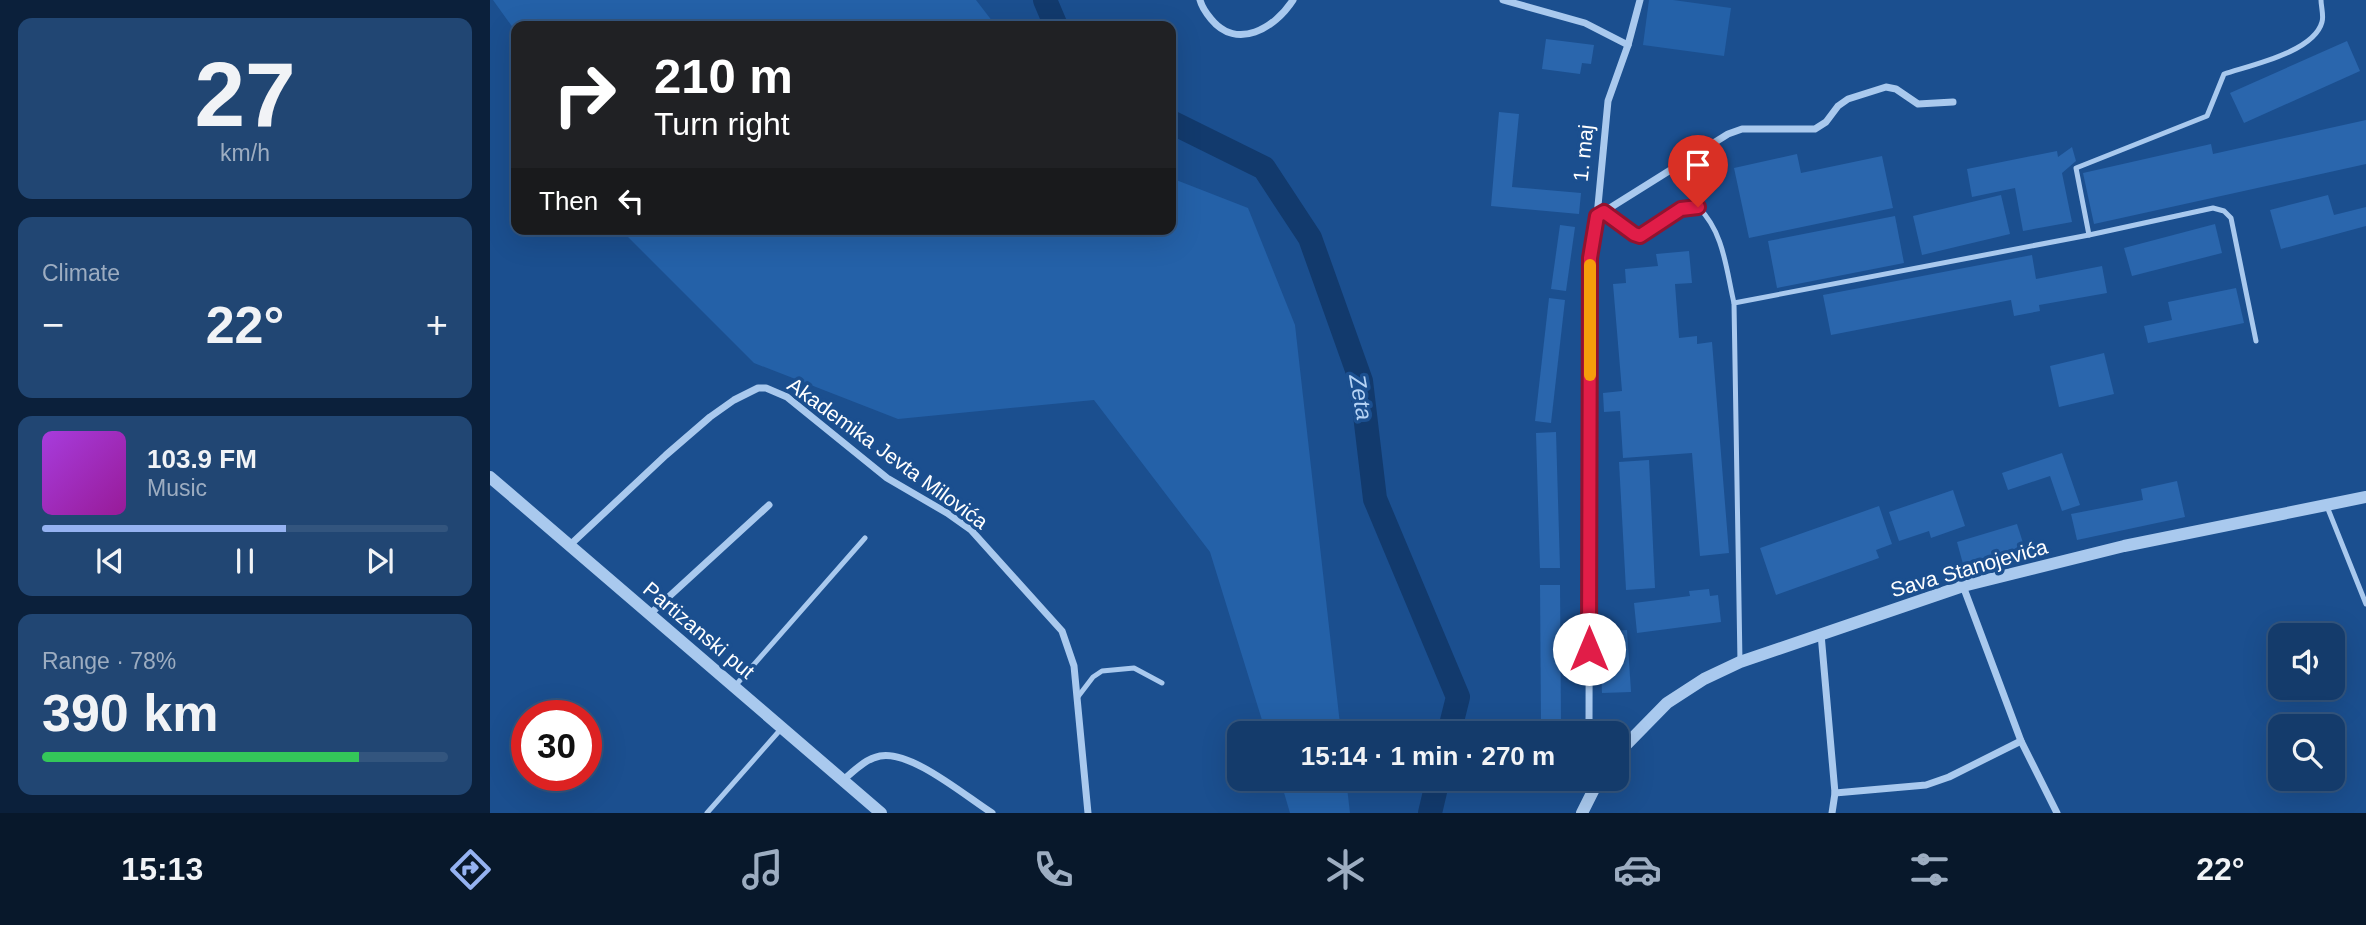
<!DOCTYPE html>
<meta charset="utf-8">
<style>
:root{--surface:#143b6b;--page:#214673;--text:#f1f3f6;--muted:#9dadc1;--line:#33557e;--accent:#95b2f1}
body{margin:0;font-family:Helvetica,sans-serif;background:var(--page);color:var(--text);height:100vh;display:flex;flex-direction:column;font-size:26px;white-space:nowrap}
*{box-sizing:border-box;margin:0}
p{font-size:23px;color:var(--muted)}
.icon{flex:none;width:38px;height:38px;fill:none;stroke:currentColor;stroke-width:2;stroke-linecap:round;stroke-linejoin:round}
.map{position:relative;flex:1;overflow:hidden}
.sheet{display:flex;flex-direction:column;gap:18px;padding:18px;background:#0b203b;width:490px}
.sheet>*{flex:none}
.banner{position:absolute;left:21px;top:21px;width:665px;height:214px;border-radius:14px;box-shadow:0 7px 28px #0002,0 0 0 2px var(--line);background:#202124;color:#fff;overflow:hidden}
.tools{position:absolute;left:1778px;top:623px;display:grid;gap:14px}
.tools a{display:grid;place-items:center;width:77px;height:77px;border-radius:14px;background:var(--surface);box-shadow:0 7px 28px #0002,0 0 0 2px var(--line);font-size:35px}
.speed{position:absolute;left:21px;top:700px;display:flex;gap:14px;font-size:35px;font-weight:700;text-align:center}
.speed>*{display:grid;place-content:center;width:91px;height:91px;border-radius:50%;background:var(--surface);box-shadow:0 7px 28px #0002,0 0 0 2px var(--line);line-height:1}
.speed .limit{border:10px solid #d22;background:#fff;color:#111}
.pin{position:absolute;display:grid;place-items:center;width:60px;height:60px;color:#fff;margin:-72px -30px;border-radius:50% 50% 50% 0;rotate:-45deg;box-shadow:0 0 7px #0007}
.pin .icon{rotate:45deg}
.me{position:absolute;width:77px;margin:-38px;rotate:0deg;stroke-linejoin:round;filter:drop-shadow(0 0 5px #0008)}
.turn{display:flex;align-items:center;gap:24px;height:147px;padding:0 28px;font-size:32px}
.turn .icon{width:91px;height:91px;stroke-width:2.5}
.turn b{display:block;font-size:49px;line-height:60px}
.then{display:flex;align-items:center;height:66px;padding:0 28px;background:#0003;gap:14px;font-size:26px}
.big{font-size:52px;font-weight:600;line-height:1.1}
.sheet .card{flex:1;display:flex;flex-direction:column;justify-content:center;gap:10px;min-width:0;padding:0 24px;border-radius:14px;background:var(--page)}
.sheet .dial{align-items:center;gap:0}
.dial b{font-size:91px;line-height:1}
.song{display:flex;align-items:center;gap:21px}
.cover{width:84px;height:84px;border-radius:10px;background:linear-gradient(135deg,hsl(280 70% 55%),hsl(300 70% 35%))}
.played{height:7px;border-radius:4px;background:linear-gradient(90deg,var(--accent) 60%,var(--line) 60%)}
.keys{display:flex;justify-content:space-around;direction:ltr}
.heat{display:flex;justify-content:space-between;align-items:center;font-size:38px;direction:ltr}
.charge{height:10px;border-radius:5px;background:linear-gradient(90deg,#34c759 78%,var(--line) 0)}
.trip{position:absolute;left:737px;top:721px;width:402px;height:70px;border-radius:14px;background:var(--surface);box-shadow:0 7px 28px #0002,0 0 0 2px var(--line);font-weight:600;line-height:70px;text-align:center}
.menu{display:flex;height:112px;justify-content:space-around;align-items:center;background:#08182b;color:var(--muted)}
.menu .icon{width:49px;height:49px}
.menu .selected{color:var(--accent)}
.menu b{font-size:32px;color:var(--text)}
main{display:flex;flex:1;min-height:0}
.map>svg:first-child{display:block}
</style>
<main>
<section class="sheet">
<div class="card dial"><b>27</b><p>km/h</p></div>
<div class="card"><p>Climate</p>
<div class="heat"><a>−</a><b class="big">22°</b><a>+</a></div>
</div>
<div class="card">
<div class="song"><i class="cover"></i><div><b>103.9 FM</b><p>Music</p></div></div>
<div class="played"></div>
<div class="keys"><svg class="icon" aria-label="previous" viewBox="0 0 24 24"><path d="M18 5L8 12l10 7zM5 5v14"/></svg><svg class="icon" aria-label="pause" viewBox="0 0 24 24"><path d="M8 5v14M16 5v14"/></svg><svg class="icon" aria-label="next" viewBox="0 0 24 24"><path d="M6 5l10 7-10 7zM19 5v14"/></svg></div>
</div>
<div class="card"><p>Range · 78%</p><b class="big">390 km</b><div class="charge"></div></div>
</section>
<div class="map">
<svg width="1876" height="813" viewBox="0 0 1876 813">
<rect width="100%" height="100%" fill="#1b4f8f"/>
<!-- green -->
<g fill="#2461a8">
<path d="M3,0H486L506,26H26V32Z"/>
<path d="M1159,0H1183L1241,8L1234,56L1153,45Z"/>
<path d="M681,178L758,208L805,325L851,733H776L720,552L604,400L408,419L264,363L130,229H681Z"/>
<path d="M790,779H856L860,813H800Z"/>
</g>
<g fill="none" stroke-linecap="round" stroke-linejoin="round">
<!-- river -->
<g stroke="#123a6d" stroke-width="24">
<path d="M555,0L566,26"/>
<path d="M681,122L774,168L820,238L871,381L885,499L968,697L959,733"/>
<path d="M940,813L948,779"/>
</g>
</g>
<!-- building -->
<g fill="#2a66ad">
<path d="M1056,39L1104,45L1101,64L1092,63L1090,74L1052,69Z"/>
<path d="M1857,41L1870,71L1754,123L1740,93Z"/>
<path d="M1009,112L1029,114L1022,187L1091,193L1089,214L1001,206Z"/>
<path d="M1876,120V164L1604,224L1593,173L1721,144L1723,154Z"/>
<path d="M1582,147L1586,161L1572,173L1582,222L1533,231L1525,188L1482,197L1477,169L1567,151L1568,157Z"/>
<path d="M1307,154L1311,173L1392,156L1403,208L1259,238L1244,168Z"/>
<path d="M1511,195L1520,234L1432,255L1423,216Z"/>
<path d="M1838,195L1844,215L1876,207V226L1791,249L1780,210Z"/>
<path d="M1405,216L1414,263L1287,288L1278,241Z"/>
<path d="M1725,224L1732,253L1642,276L1634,248Z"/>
<path d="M1070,225L1085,227L1076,291L1061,289Z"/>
<path d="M1199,251L1202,283L1185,284L1189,338L1207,336V344L1222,342L1239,553L1210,556L1202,453L1133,458L1130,411L1114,412L1113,393L1132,391L1123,284L1136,283L1135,269L1168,266L1166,254Z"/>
<path d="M1542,255L1546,279L1612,266L1617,293L1549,305L1550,311L1524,316L1521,300L1341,335L1333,295Z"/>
<path d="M1746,288L1754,323L1658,343L1654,326L1682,320L1678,302Z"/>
<path d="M1059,298L1075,300L1061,423L1045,421Z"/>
<path d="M1614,353L1624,394L1569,407L1560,366Z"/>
<path d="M1066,432L1070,568H1050L1046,433Z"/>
<path d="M1572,453L1590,505L1572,511L1560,476L1518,490L1512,473Z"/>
<path d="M1159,460L1165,588L1136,590L1129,462Z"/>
<path d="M1687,481L1695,517L1587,540L1581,514L1653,500L1651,489Z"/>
<path d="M1463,490L1475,526L1441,538L1439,531L1409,541L1399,512Z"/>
<path d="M1389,506L1402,544L1386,550L1389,558L1286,595L1270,548Z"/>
<path d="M1527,524L1534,546L1473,564L1467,542Z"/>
<path d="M1050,585H1070L1071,723H1051Z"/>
<path d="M1219,589L1220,596L1228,595L1231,622L1147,633L1144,603L1200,596L1199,591Z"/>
<path d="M1137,630L1141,692L1112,693L1109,632Z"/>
</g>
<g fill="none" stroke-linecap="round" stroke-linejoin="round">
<!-- service -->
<g stroke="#a9c9ee" stroke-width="5">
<path d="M1114,212L1144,235L1151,236L1191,210L1208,207C1234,232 1236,269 1244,303"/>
<path d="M1599,235L1586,168L1717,116L1734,74C1761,65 1824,52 1832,22C1834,16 1831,6 1831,0"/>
<path d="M1836,504L1876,604"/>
<path d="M1250,662L1244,303L1599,235L1723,208L1734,211L1741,218L1766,341"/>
<path d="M245,686L375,538"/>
<path d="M587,698L603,677L612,671L644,668L672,683"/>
<path d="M217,813L291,729"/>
</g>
<!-- minor -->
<g stroke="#a9c9ee" stroke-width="7">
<path d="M710,0C712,8 716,13 721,19C747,51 785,28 803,0"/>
<path d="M1013,0L1095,23L1138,45"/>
<path d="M1107,216L1238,134L1252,129H1325L1336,122L1348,106L1358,99L1396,87L1406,89L1428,104L1463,102"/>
<path d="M80,545L176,455L220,417L244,400L268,388H276L297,397L397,478L457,513L481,530L572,631L584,666L598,813"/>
<path d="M1473,586L1531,741L1567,813"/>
<path d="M160,614L279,505"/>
<path d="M1331,634L1345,793L1342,813"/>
<path d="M1099,733L1100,258L1107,216L1118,101L1138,45L1150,0"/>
<path d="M353,780C364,771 375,759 390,756C421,750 475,796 502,813"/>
<path d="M1345,793L1436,785L1459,777L1531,741"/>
</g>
<!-- tertiary -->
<g stroke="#a9c9ee" stroke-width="12">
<path d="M0,477L391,813"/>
<path d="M1127,754L1177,703L1214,679L1250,662L1473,586L1634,546L1876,497"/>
<path d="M1092,813L1109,779"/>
</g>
</g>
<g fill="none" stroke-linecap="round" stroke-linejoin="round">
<!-- route casing -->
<g stroke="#92132f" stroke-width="18">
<path id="route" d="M1099,649L1100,258L1107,216L1114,212L1144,234L1150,236L1191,209L1208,207"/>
</g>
<!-- route -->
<use href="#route" stroke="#e11d48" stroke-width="12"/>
<!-- slow -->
<path stroke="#f59e0b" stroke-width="12" d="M1100,375V265"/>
</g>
<g text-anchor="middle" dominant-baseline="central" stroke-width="7" stroke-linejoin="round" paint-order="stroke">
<!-- street labels -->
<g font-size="21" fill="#fff" stroke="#1b4f8f">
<text transform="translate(1093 153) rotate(-84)">1. maj</text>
<text transform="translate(398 453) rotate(36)">Akademika Jevta Milovića</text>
<text transform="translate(1479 568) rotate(-16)">Sava Stanojevića</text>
<text transform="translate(209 630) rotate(40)">Partizanski put</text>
</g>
<!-- water labels -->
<g font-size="23" font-style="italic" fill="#b5d3f5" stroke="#1b4f8f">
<text transform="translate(871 397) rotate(80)">Zeta</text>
</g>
</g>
</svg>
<div class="tools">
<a><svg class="icon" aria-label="sound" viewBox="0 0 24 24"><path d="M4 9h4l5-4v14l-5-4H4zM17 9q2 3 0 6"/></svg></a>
<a><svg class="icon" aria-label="search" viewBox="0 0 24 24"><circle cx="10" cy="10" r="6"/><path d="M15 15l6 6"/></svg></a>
</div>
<div class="speed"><div class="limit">30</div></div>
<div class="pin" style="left:1208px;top:207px;background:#d93025"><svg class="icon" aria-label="arrive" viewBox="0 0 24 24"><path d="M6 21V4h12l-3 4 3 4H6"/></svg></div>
<svg class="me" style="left:1099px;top:649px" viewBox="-20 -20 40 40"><circle r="19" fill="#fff"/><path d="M0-13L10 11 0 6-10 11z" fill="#e11d48"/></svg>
<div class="trip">15:14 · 1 min · 270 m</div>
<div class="banner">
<div class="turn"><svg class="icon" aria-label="right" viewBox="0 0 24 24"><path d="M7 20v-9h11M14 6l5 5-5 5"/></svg><div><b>210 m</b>Turn right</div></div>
<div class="then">Then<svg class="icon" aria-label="left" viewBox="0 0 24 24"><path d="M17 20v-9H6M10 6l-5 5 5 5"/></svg></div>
</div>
</div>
</main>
<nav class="menu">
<b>15:13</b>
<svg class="icon selected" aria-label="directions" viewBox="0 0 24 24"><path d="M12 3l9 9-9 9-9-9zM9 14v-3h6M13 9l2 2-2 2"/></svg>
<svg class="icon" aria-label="music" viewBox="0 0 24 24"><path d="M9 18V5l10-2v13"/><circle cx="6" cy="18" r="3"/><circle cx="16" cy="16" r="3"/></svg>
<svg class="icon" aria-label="phone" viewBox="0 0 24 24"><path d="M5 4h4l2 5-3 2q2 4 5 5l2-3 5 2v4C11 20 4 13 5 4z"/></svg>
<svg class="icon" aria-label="climate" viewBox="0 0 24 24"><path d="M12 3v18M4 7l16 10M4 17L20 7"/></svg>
<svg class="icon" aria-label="car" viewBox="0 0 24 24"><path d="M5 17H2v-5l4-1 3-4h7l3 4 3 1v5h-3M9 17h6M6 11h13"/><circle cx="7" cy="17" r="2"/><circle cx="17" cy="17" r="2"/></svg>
<svg class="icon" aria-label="filters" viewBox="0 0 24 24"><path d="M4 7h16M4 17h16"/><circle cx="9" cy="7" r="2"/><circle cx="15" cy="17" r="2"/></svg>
<b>22°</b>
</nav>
